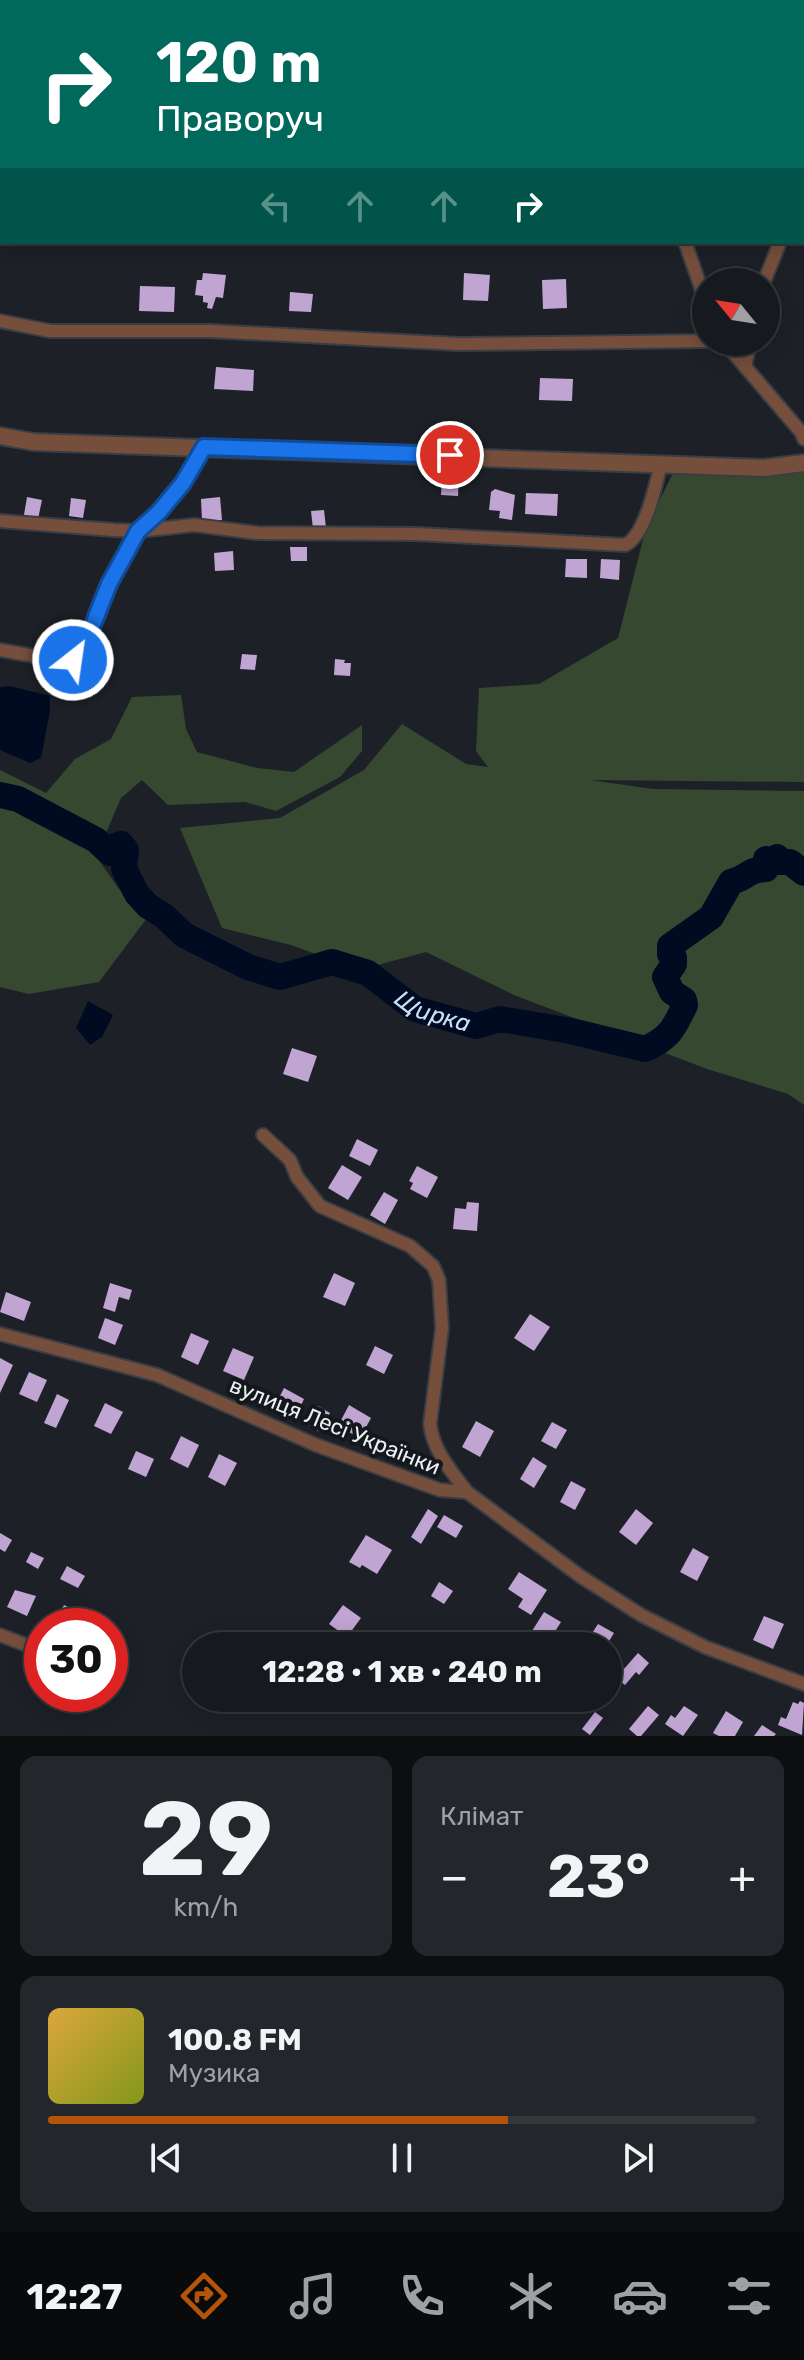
<!DOCTYPE html>
<html lang="uk">
<meta charset="utf-8">
<style>
:root{--surface:#16191d;--page:#23262a;--text:#f1f3f6;--muted:#9ea0a4;--line:#35383b;--accent:#b45309}
body{margin:0;font-family:Rubik,sans-serif;background:var(--page);color:var(--text);height:100vh;display:flex;flex-direction:column;font-size:30px;white-space:nowrap}
*{box-sizing:border-box;margin:0}
p{font-size:26px;color:var(--muted)}
.icon{flex:none;width:44px;height:44px;fill:none;stroke:currentColor;stroke-width:2;stroke-linecap:round;stroke-linejoin:round}
.map{position:relative;height:1736px;overflow:hidden}
.details{display:flex;flex-direction:column;gap:20px;padding:20px;background:#0c0e10;flex:1}
.details>*{flex:none}
.guide{position:absolute;left:0px;top:0px;width:804px;height:244px;box-shadow:0 4px 20px #0003,0 0 0 2px var(--line);background:#00695c;color:#fff;overflow:hidden}
.needle{width:52px;rotate:300deg}
.tools{position:absolute;left:692px;top:268px;display:grid;gap:16px}
.tools a{display:grid;place-items:center;width:88px;height:88px;border-radius:50%;background:var(--surface);box-shadow:0 4px 20px #0003,0 0 0 2px var(--line);font-size:40px}
.speed{position:absolute;left:24px;top:1608px;display:flex;gap:16px;font-size:40px;font-weight:700;text-align:center}
.speed>*{display:grid;place-content:center;width:104px;height:104px;border-radius:50%;background:var(--surface);box-shadow:0 4px 20px #0003,0 0 0 2px var(--line);line-height:1}
.speed .limit{border:12px solid #d22;background:#fff;color:#111}
.pin{position:absolute;display:grid;place-items:center;width:68px;height:68px;color:#fff;margin:-34px;border:4px solid #fff;border-radius:50%;box-shadow:0 2px 8px #0007}
.me{position:absolute;width:88px;margin:-44px;rotate:30deg;stroke-linejoin:round;filter:drop-shadow(0 0 6px #0008)}
.turn{display:flex;align-items:center;gap:28px;height:168px;padding:0 24px;font-size:36px}
.turn .icon{width:104px;height:104px;stroke-width:2.5}
.turn b{display:block;font-size:56px;line-height:68px}
.lanes{display:flex;align-items:center;height:76px;padding:0 24px;background:#0003;justify-content:center;gap:40px;direction:ltr}
.lanes .off{opacity:.35}
.big{font-size:60px;font-weight:700;line-height:1.1}
.details .card{flex:1;display:flex;flex-direction:column;justify-content:center;gap:12px;min-width:0;padding:0 28px;border-radius:16px;background:var(--page)}
.details .dial{align-items:center;gap:0}
.dial b{font-size:104px;line-height:1}
.song{display:flex;align-items:center;gap:24px}
.cover{width:96px;height:96px;border-radius:12px;background:linear-gradient(135deg,hsl(40 70% 55%),hsl(70 70% 35%))}
.played{height:8px;border-radius:4px;background:linear-gradient(90deg,var(--accent) 65%,var(--line) 65%)}
.keys{display:flex;justify-content:space-around;direction:ltr}
.heat{display:flex;justify-content:space-between;align-items:center;font-size:44px;direction:ltr}
.details .tiles{flex:1;display:grid;gap:20px;grid-template-columns:1fr 1fr}
.card:last-child{grid-column:span 2}
.trip{position:absolute;left:182px;top:1632px;width:440px;height:80px;border-radius:40px;background:var(--surface);box-shadow:0 4px 20px #0003,0 0 0 2px var(--line);font-weight:700;line-height:80px;text-align:center}
.menu{display:flex;height:128px;justify-content:space-around;align-items:center;background:#090a0c;color:var(--muted)}
.menu .icon{width:56px;height:56px}
.menu .current{color:var(--accent)}
.menu b{font-size:36px;color:var(--text)}
.map>svg:first-child{display:block}
</style>
<div class="map">
<svg width="804" height="1736" viewBox="0 0 804 1736">
<rect width="100%" height="100%" fill="#1d2127"/>
<!-- green -->
<g fill="#364930">
<path d="M804,469V782L590,780L653,789L804,791V1105L788,1094L707,1069L514,995L426,952L359,970L291,945L222,928L180,828L280,818L364,770L402,724L466,764L488,767L476,751L479,688L539,684L618,638L646,528L672,475L689,472Z"/>
<path d="M181,695L186,729L197,752L257,768L294,772L362,725V751L340,777L276,811L245,802L168,805L142,780L121,798L96,856L119,889L150,914L99,982L29,994L0,987V770L46,793L75,759L111,739L132,697Z"/>
</g>
<!-- water -->
<g fill="#000b22">
<path d="M10,686L50,696V711L41,758L30,763L0,750V687Z"/>
<path d="M88,1001L113,1015L102,1037L90,1045L76,1028Z"/>
</g>
<g fill="none" stroke-linecap="round" stroke-linejoin="round">
<!-- river -->
<path stroke="#000b22" stroke-width="26" id="s1" d="M0,795L18,799L96,840L110,853L115,846L121,844L126,850L124,869L137,894L148,906L164,916L184,935L248,967L280,977L332,962L368,973L415,1009L476,1026L500,1019L571,1031L645,1049C670,1038 674,1028 685,1005L684,1000L672,992L665,977L674,964V958L670,954V946L711,917L731,882C748,878 746,870 766,869V859L771,861L777,857L780,862H790L804,873"/>
</g>
<!-- building -->
<g fill="#c0a5d3">
<path d="M203,273L226,275L223,298L216,297L212,309L207,308L208,303L203,302V296L195,295L197,280H202Z"/>
<path d="M464,273L490,275L488,301L463,300Z"/>
<path d="M566,279L567,308L543,309L542,280Z"/>
<path d="M140,286L175,287L174,312L139,311Z"/>
<path d="M290,292L313,294L311,312L289,311Z"/>
<path d="M216,367L254,370L253,391L214,389Z"/>
<path d="M540,378L573,379L572,401L539,400Z"/>
<path d="M442,474L459,475L458,496L441,495Z"/>
<path d="M495,489L515,495L512,520L499,518L500,511L489,510L491,492Z"/>
<path d="M526,493L558,494L557,516L525,514Z"/>
<path d="M27,497L42,500L38,519L24,515Z"/>
<path d="M220,497L222,520L202,521L201,499Z"/>
<path d="M71,498L86,500L83,518L69,516Z"/>
<path d="M324,510L326,528L313,529L311,511Z"/>
<path d="M290,547H307V561H291Z"/>
<path d="M233,551L234,570L215,571L214,553Z"/>
<path d="M566,559H587V578L565,577Z"/>
<path d="M601,559L620,560L619,580L600,578Z"/>
<path d="M242,654L257,655L255,670L240,669Z"/>
<path d="M335,659L345,660L344,663H351L350,676L334,675Z"/>
<path d="M292,1048L317,1056L308,1082L283,1074Z"/>
<path d="M357,1139L378,1150L370,1166L349,1156Z"/>
<path d="M342,1165L362,1177L348,1200L328,1188Z"/>
<path d="M417,1166L438,1177L427,1198L410,1189L413,1183L409,1181Z"/>
<path d="M384,1192L398,1200L385,1224L370,1215Z"/>
<path d="M467,1202L479,1203L477,1231L453,1229L455,1208L466,1209Z"/>
<path d="M334,1273L355,1283L345,1306L323,1297Z"/>
<path d="M110,1283L132,1290L129,1300L119,1297L115,1312L103,1308Z"/>
<path d="M6,1292L31,1302L24,1321L0,1312Z"/>
<path d="M530,1314L550,1327L534,1351L514,1338Z"/>
<path d="M105,1318L123,1325L115,1345L98,1338Z"/>
<path d="M191,1333L209,1341L198,1365L181,1357Z"/>
<path d="M375,1346L393,1355L384,1374L366,1365Z"/>
<path d="M233,1348L254,1357L244,1380L223,1371Z"/>
<path d="M0,1358L13,1365L0,1393Z"/>
<path d="M29,1372L47,1380L37,1402L19,1394Z"/>
<path d="M284,1388L304,1399L297,1414L290,1410L286,1417L273,1410Z"/>
<path d="M57,1394L69,1400L56,1428L44,1423Z"/>
<path d="M105,1403L123,1412L111,1434L94,1426Z"/>
<path d="M349,1405L371,1418L360,1438L338,1426Z"/>
<path d="M318,1406L330,1413L320,1432L307,1424Z"/>
<path d="M476,1421L494,1431L480,1457L462,1447Z"/>
<path d="M552,1422L567,1430L556,1449L541,1441Z"/>
<path d="M181,1436L199,1445L188,1468L170,1459Z"/>
<path d="M136,1451L154,1459L146,1477L128,1469Z"/>
<path d="M219,1454L237,1463L225,1486L208,1477Z"/>
<path d="M533,1457L547,1466L534,1488L520,1479Z"/>
<path d="M571,1481L586,1489L575,1510L560,1502Z"/>
<path d="M428,1509L438,1516L421,1544L411,1537Z"/>
<path d="M636,1509L653,1523L636,1545L619,1532Z"/>
<path d="M444,1515L463,1526L456,1538L437,1527Z"/>
<path d="M0,1533L12,1540L5,1552L0,1549Z"/>
<path d="M366,1535L392,1550L377,1574L362,1565L360,1568L349,1562Z"/>
<path d="M693,1548L709,1557L697,1581L680,1572Z"/>
<path d="M31,1552L44,1558L38,1569L26,1562Z"/>
<path d="M67,1566L85,1576L78,1588L60,1579Z"/>
<path d="M519,1572L547,1590L531,1615L518,1607L523,1599L508,1589Z"/>
<path d="M439,1582L453,1591L444,1604L431,1596Z"/>
<path d="M15,1590L36,1596L27,1616L7,1607Z"/>
<path d="M64,1605L82,1614L76,1626H53Z"/>
<path d="M343,1605L361,1618L347,1637L329,1624Z"/>
<path d="M544,1612L561,1622L549,1641L532,1631Z"/>
<path d="M764,1616L784,1624L773,1649L753,1640Z"/>
<path d="M598,1624L614,1633L606,1646H588L585,1644Z"/>
<path d="M638,1653L649,1663L639,1675L636,1672L625,1685L616,1678Z"/>
<path d="M800,1701L804,1703L802,1735L778,1725L781,1717L786,1719L793,1702L798,1704Z"/>
<path d="M648,1706L659,1715L641,1736H637L629,1729Z"/>
<path d="M684,1706L698,1715L683,1736L665,1724L671,1715L675,1718Z"/>
<path d="M726,1711L743,1722L735,1736H719L713,1733Z"/>
<path d="M595,1712L603,1718L590,1735L582,1729Z"/>
<path d="M762,1725L776,1734L774,1736H754Z"/>
</g>
<g fill="none" stroke-linecap="round" stroke-linejoin="round">
<!-- minor casing -->
<g stroke="#3a3e44" stroke-width="16">
<g id="minor">
<path d="M701,2L702,0"/>
<path d="M0,106H2"/>
<path d="M802,184L804,179"/>
<path d="M685,242L706,302"/>
<path d="M764,282L780,242"/>
<path d="M0,321L50,331H210L459,344L706,341"/>
<path d="M724,342L801,432L804,439"/>
<path d="M745,367L750,342"/>
<path d="M0,521L114,530L138,531L194,525L257,533L416,534L625,545C645,536 656,485 661,463"/>
<path d="M0,650L62,661L73,660L83,650L109,584L138,531L159,512L183,483L204,447"/>
<path d="M263,1135L290,1160L297,1177L320,1206L410,1246L433,1266L439,1280L442,1328L430,1424C433,1451 452,1472 467,1492"/>
<path d="M0,1334L157,1375L316,1445L440,1490L467,1492L580,1576L641,1615L705,1647L804,1684"/>
<path d="M0,1635L42,1651"/>
</g>
</g>
<!-- tertiary casing -->
<g stroke="#3a3e44" stroke-width="20">
<path id="tertiary" d="M0,436L34,442L764,468L804,463"/>
</g>
<!-- minor -->
<use href="#minor" stroke="#754f3c" stroke-width="12"/>
<!-- tertiary -->
<use href="#tertiary" stroke="#754f3c" stroke-width="16"/>
</g>
<g fill="none" stroke-linecap="round" stroke-linejoin="round">
<!-- route casing -->
<g stroke="#114b97" stroke-width="20">
<path id="route" d="M73,660L83,650L109,584L138,531L159,512L183,483L204,447L450,455"/>
</g>
<!-- route -->
<use href="#route" stroke="#1a73e8" stroke-width="14"/>
</g>
<g text-anchor="middle" dominant-baseline="central" stroke-width="8" stroke-linejoin="round" paint-order="stroke">
<!-- street labels -->
<g font-size="22" fill="#eceff3" stroke="#14181d">
<text transform="translate(335 1426) rotate(22)">вулиця Лесі Українки</text>
</g>
<!-- water labels -->
<g font-size="24" font-style="italic" fill="#c8dff6" stroke="#14181d">
<text stroke="none"><textPath href="#s1" startOffset="532">Щирка</textPath></text>
</g>
</g>
</svg>
<div class="tools">
<a><svg class="needle" viewBox="-14 -14 28 28"><path d="M0-13l5 13h-10z" fill="#e53935"/><path d="M0 13l5-13h-10z" fill="#9ea0a4"/></svg></a>
</div>
<div class="speed"><div class="limit">30</div></div>
<div class="pin" style="left:450px;top:455px;background:#d93025"><svg class="icon" aria-label="arrive" viewBox="0 0 24 24"><path d="M6 21V4h12l-3 4 3 4H6"/></svg></div>
<svg class="me" style="left:73px;top:660px" viewBox="-20 -20 40 40"><circle r="17" fill="#1a73e8" stroke="#fff" stroke-width="3"/><path d="M0-11L8 9 0 5-8 9z" fill="#fff"/></svg>
<div class="trip">12:28 · 1 хв · 240 m</div>
<div class="guide">
<div class="turn"><svg class="icon" aria-label="right" viewBox="0 0 24 24"><path d="M7 20v-9h11M14 6l5 5-5 5"/></svg><div><b>120 m</b>Праворуч</div></div>
<div class="lanes"><svg class="icon off" aria-label="left" viewBox="0 0 24 24"><path d="M17 20v-9H6M10 6l-5 5 5 5"/></svg><svg class="icon off" aria-label="ahead" viewBox="0 0 24 24"><path d="M12 20V5M6 11l6-6 6 6"/></svg><svg class="icon off" aria-label="ahead" viewBox="0 0 24 24"><path d="M12 20V5M6 11l6-6 6 6"/></svg><svg class="icon" aria-label="right" viewBox="0 0 24 24"><path d="M7 20v-9h11M14 6l5 5-5 5"/></svg></div>
</div>
</div>
<section class="details">
<div class="tiles">
<div class="card dial"><b>29</b><p>km/h</p></div>
<div class="card"><p>Клімат</p>
<div class="heat"><a>−</a><b class="big">23°</b><a>+</a></div>
</div>
<div class="card">
<div class="song"><i class="cover"></i><div><b>100.8 FM</b><p>Музика</p></div></div>
<div class="played"></div>
<div class="keys"><svg class="icon" aria-label="previous" viewBox="0 0 24 24"><path d="M18 5L8 12l10 7zM5 5v14"/></svg><svg class="icon" aria-label="pause" viewBox="0 0 24 24"><path d="M8 5v14M16 5v14"/></svg><svg class="icon" aria-label="next" viewBox="0 0 24 24"><path d="M6 5l10 7-10 7zM19 5v14"/></svg></div>
</div>
</div>
</section>
<nav class="menu">
<b>12:27</b>
<svg class="icon current" aria-label="directions" viewBox="0 0 24 24"><path d="M12 3l9 9-9 9-9-9zM9 14v-3h6M13 9l2 2-2 2"/></svg>
<svg class="icon" aria-label="music" viewBox="0 0 24 24"><path d="M9 18V5l10-2v13"/><circle cx="6" cy="18" r="3"/><circle cx="16" cy="16" r="3"/></svg>
<svg class="icon" aria-label="phone" viewBox="0 0 24 24"><path d="M5 4h4l2 5-3 2q2 4 5 5l2-3 5 2v4C11 20 4 13 5 4z"/></svg>
<svg class="icon" aria-label="climate" viewBox="0 0 24 24"><path d="M12 3v18M4 7l16 10M4 17L20 7"/></svg>
<svg class="icon" aria-label="car" viewBox="0 0 24 24"><path d="M5 17H2v-5l4-1 3-4h7l3 4 3 1v5h-3M9 17h6M6 11h13"/><circle cx="7" cy="17" r="2"/><circle cx="17" cy="17" r="2"/></svg>
<svg class="icon" aria-label="filters" viewBox="0 0 24 24"><path d="M4 7h16M4 17h16"/><circle cx="9" cy="7" r="2"/><circle cx="15" cy="17" r="2"/></svg>
</nav>
